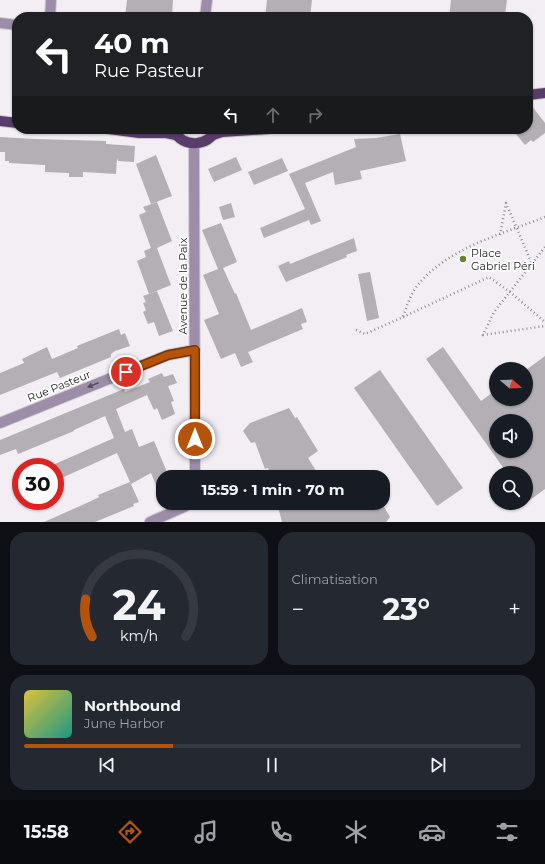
<!DOCTYPE html>
<html lang="fr">
<meta charset="utf-8">
<style>
:root{--surface:#171b24;--page:#242831;--text:#f1f3f6;--muted:#9ea1a6;--line:#363941;--accent:#b45309}
body{margin:0;font-family:Montserrat,sans-serif;background:var(--page);color:var(--text);height:100vh;display:flex;flex-direction:column;font-size:15px;white-space:nowrap}
*{box-sizing:border-box;margin:0}
p{font-size:13px;color:var(--muted)}
.icon{flex:none;width:22px;height:22px;fill:none;stroke:currentColor;stroke-width:2;stroke-linecap:round;stroke-linejoin:round}
.map{position:relative;height:522px;overflow:hidden}
.side{display:flex;flex-direction:column;gap:10px;padding:10px;background:#0d0f14;flex:1}
.side>*{flex:none}
.top-card{position:absolute;left:12px;top:12px;width:521px;height:122px;border-radius:16px;box-shadow:0 1px 3px #0004;background:#202124;color:#fff;overflow:hidden}
.needle{width:26px;rotate:109deg}
.fabs{position:absolute;left:489px;top:362px;display:grid;gap:8px}
.fabs a{display:grid;place-items:center;width:44px;height:44px;border-radius:50%;background:var(--surface);box-shadow:0 1px 3px #0004;font-size:20px}
.speed{position:absolute;left:12px;top:458px;display:flex;gap:8px;font-size:20px;font-weight:700;text-align:center}
.speed>*{display:grid;place-content:center;width:52px;height:52px;border-radius:50%;background:var(--surface);box-shadow:0 1px 3px #0004;line-height:1}
.speed .limit{border:6px solid #d22;background:#fff;color:#111}
.pin{position:absolute;display:grid;place-items:center;width:34px;height:34px;color:#fff;margin:-17px;border:2px solid #fff;border-radius:50%;box-shadow:0 1px 4px #0007}
.me{position:absolute;width:44px;margin:-22px;rotate:0deg;stroke-linejoin:round;filter:drop-shadow(0 0 3px #0008)}
.turn{display:flex;align-items:center;gap:14px;height:84px;padding:0 16px;font-size:18px}
.turn .icon{width:52px;height:52px;stroke-width:2.5}
.turn b{display:block;font-size:28px;line-height:34px}
.lanes{display:flex;align-items:center;height:38px;padding:0 16px;background:#0003;justify-content:center;gap:20px;direction:ltr}
.lanes .off{opacity:.35}
.big{font-size:30px;font-weight:700;line-height:1.1}
.side .card{flex:1;display:flex;flex-direction:column;justify-content:center;gap:6px;min-width:0;padding:0 14px;border-radius:16px;background:var(--page)}
.side .dial{align-items:center;gap:0}
.dial svg{height:104px;overflow:visible;fill:none;stroke:var(--line);stroke-width:7;stroke-linecap:round;text-anchor:middle}
.dial text{fill:var(--text);stroke:none}
.song{display:flex;align-items:center;gap:12px}
.cover{width:48px;height:48px;border-radius:6px;background:linear-gradient(135deg,hsl(50 70% 55%),hsl(170 70% 35%))}
.played{height:4px;border-radius:2px;background:linear-gradient(90deg,var(--accent) 30%,var(--line) 30%)}
.keys{display:flex;justify-content:space-around;direction:ltr}
.heat{display:flex;justify-content:space-between;align-items:center;font-size:22px;direction:ltr}
.side .tiles{flex:1;display:grid;gap:10px;grid-template-columns:1fr 1fr}
.card:last-child{grid-column:span 2}
.trip{position:absolute;left:156px;top:470px;width:234px;height:40px;border-radius:16px;background:var(--surface);box-shadow:0 1px 3px #0004;font-weight:700;line-height:40px;text-align:center}
.dock{display:flex;height:64px;justify-content:space-around;align-items:center;background:#090b0e;color:var(--muted)}
.dock .icon{width:28px;height:28px}
.dock .selected{color:var(--accent)}
.dock b{font-size:18px;color:var(--text)}
.map>svg:first-child{display:block}
</style>
<div class="map">
<svg width="545" height="522" viewBox="0 0 545 522">
<rect width="100%" height="100%" fill="#f2eef4"/>
<!-- building -->
<g fill="#b3afb4" fill-rule="evenodd">
<path d="M127,0H173L172,17H125Z"/>
<path d="M267,0H312L310,17H265Z"/>
<path d="M451,0H507L505,15L495,14V17H449Z"/>
<path d="M528,101L545,123V133L533,142L531,140L525,145L512,129H528Z"/>
<path d="M400,134L406,161L360,171L362,179L335,185L333,172L305,183L321,221L311,225L309,220L264,238L260,228L305,209L289,174L356,147L354,139L376,138Z"/>
<path d="M0,137L35,139L106,141V144L135,146L134,162L118,161L117,158L116,174L83,172V177H69V173L45,172V165L9,163V161H5V152H0Z"/>
<path d="M156,155L172,196L151,204L136,164Z"/>
<path d="M236,157L242,170L214,182L208,169Z"/>
<path d="M282,158L288,171L254,185L248,172Z"/>
<path d="M157,202L172,241L157,248L171,285L149,294L137,261L146,257L144,251L151,248L139,215L146,212L143,207Z"/>
<path d="M231,203L235,217L223,220L219,207Z"/>
<path d="M221,223L237,262L223,268L235,294L236,293L251,330L302,308L307,322L301,324L303,329L248,352L253,362L241,367L235,353L221,359L204,320L219,314L203,275L218,269L202,230Z"/>
<path d="M354,238L357,251L346,255L347,257L286,282L278,266L289,261L290,264Z"/>
<path d="M370,272L379,318L367,321L358,274Z"/>
<path d="M157,291L173,331L159,336L154,322L148,324L143,312L146,310L143,303L146,302L143,296Z"/>
<path d="M119,329L121,335L125,333L130,346L115,351L111,354V357L60,378L57,372L0,395V373L24,363L22,359L47,347L52,359L78,348L77,346Z"/>
<path d="M443,347L481,401L496,390V399H526V370L545,356V489L526,503V473H507L426,359ZM496,421H526V451H496Z"/>
<path d="M380,370L463,488L437,506L354,388Z"/>
<path d="M162,373L164,377L173,374L177,383L168,386L174,401L171,402L175,414L162,420L157,408L154,410L147,395L116,409L125,432L132,429L139,447L154,441L169,477H163V502L151,473L131,484L117,453L55,481V464L114,438L105,416L74,430V431L18,454L16,449L0,455V440L124,389L125,392L150,382L148,379Z"/>
<path d="M289,408L295,418L297,417L318,451L308,458L320,477H271L268,468L265,469L255,442L251,443L243,431L250,423Z"/>
<path d="M130,482L139,502L133,504L134,506L95,522H44L89,502L99,497L98,495Z"/>
<path d="M277,503H382L390,517L386,522H282Z"/>
</g>
<g fill="none" stroke-linecap="round" stroke-linejoin="round">
<!-- minor casing -->
<g stroke="#cdc9cf" stroke-width="12">
<g id="minor">
<path d="M50,17L51,0"/>
<path d="M205,17L207,0"/>
<path d="M0,23L17,25"/>
<path d="M194,144L195,477"/>
<path d="M0,423L168,355L195,350"/>
<path d="M150,522L184,507L189,503"/>
</g>
</g>
<!-- major casing -->
<g stroke="#cdc9cf" stroke-width="12">
<g id="major">
<path d="M528,95L545,93"/>
<path d="M0,121L17,123"/>
<path d="M109,129L139,133H166L176,135"/>
<path d="M173,131C185,148 207,147 217,129"/>
<path d="M213,135L222,132L267,129"/>
</g>
</g>
<!-- path -->
<g stroke="#8f8d91" stroke-width="2.5" stroke-dasharray="1 3" stroke-linecap="butt">
<path d="M500,235L506,203L532,264"/>
<path d="M545,247L494,312L483,335L545,326"/>
<path d="M403,317L489,277L510,292L545,322"/>
<path d="M356,330L365,334L403,317C407,306 410,295 417,286C447,248 502,234 545,217"/>
</g>
<!-- minor -->
<use href="#minor" stroke="#9d8da8" stroke-width="10"/>
<!-- major -->
<use href="#major" stroke="#593c6a" stroke-width="10"/>
</g>
<!-- one-way arrows -->
<defs><path id="oneway-solid" d="M-6-.8H1V-3.2L6.5 0L1 3.2V.8H-6Z"/></defs>
<use fill="#544d59" href="#oneway-solid" transform="translate(93 385) rotate(158)"/>
<g fill="none" stroke-linecap="round" stroke-linejoin="round">
<!-- route casing -->
<g stroke="#753606" stroke-width="10">
<path id="route" d="M126,372L168,355L195,350V439"/>
</g>
<!-- route -->
<use href="#route" stroke="#b45309" stroke-width="7"/>
</g>
<!-- markers -->
<circle fill="#6b8133" stroke="#fff" stroke-width="1.5" cx="463" cy="259" r="4"/>
<g text-anchor="middle" dominant-baseline="central" stroke-width="3.5" stroke-linejoin="round" paint-order="stroke">
<!-- poi labels -->
<g font-size="11" fill="#242325" stroke="#fff" text-anchor="start">
<text x="471" y="253">Place<tspan x="471" dy="13">Gabriel Péri</tspan></text>
</g>
<!-- street labels -->
<g font-size="11" fill="#242325" stroke="#fff">
<text transform="translate(183 286) rotate(-90)">Avenue de la Paix</text>
<text transform="translate(59 386) rotate(-22)">Rue Pasteur</text>
</g>
</g>
</svg>
<div class="fabs">
<a><svg class="needle" viewBox="-14 -14 28 28"><path d="M0-13l5 13h-10z" fill="#e53935"/><path d="M0 13l5-13h-10z" fill="#9ea1a6"/></svg></a>
<a><svg class="icon" aria-label="sound" viewBox="0 0 24 24"><path d="M4 9h4l5-4v14l-5-4H4zM17 9q2 3 0 6"/></svg></a>
<a><svg class="icon" aria-label="search" viewBox="0 0 24 24"><circle cx="10" cy="10" r="6"/><path d="M15 15l6 6"/></svg></a>
</div>
<div class="speed"><div class="limit">30</div></div>
<div class="pin" style="left:126px;top:372px;background:#d93025"><svg class="icon" aria-label="arrive" viewBox="0 0 24 24"><path d="M6 21V4h12l-3 4 3 4H6"/></svg></div>
<svg class="me" style="left:195px;top:439px" viewBox="-20 -20 40 40"><circle r="17" fill="#b45309" stroke="#fff" stroke-width="3"/><path d="M0-11L8 9 0 5-8 9z" fill="#fff"/></svg>
<div class="trip">15:59 · 1 min · 70 m</div>
<div class="top-card">
<div class="turn"><svg class="icon" aria-label="left" viewBox="0 0 24 24"><path d="M17 20v-9H6M10 6l-5 5 5 5"/></svg><div><b>40 m</b>Rue Pasteur</div></div>
<div class="lanes"><svg class="icon" aria-label="left" viewBox="0 0 24 24"><path d="M17 20v-9H6M10 6l-5 5 5 5"/></svg><svg class="icon off" aria-label="ahead" viewBox="0 0 24 24"><path d="M12 20V5M6 11l6-6 6 6"/></svg><svg class="icon off" aria-label="right" viewBox="0 0 24 24"><path d="M7 20v-9h11M14 6l5 5-5 5"/></svg></div>
</div>
</div>
<section class="side">
<div class="tiles">
<div class="card dial"><svg viewBox="0 0 100 80">
<path d="M14 69A42 42 0 1 1 86 69"/>
<path d="M14 69A42 42 0 0 1 9 40" stroke="#b45309"/>
<text x="50" y="56" font-size="32" font-weight="700">24</text>
<text x="50" y="72" font-size="11">km/h</text>
</svg></div>
<div class="card"><p>Climatisation</p>
<div class="heat"><a>−</a><b class="big">23°</b><a>+</a></div>
</div>
<div class="card">
<div class="song"><i class="cover"></i><div><b>Northbound</b><p>June Harbor</p></div></div>
<div class="played"></div>
<div class="keys"><svg class="icon" aria-label="previous" viewBox="0 0 24 24"><path d="M18 5L8 12l10 7zM5 5v14"/></svg><svg class="icon" aria-label="pause" viewBox="0 0 24 24"><path d="M8 5v14M16 5v14"/></svg><svg class="icon" aria-label="next" viewBox="0 0 24 24"><path d="M6 5l10 7-10 7zM19 5v14"/></svg></div>
</div>
</div>
</section>
<nav class="dock">
<b>15:58</b>
<svg class="icon selected" aria-label="directions" viewBox="0 0 24 24"><path d="M12 3l9 9-9 9-9-9zM9 14v-3h6M13 9l2 2-2 2"/></svg>
<svg class="icon" aria-label="music" viewBox="0 0 24 24"><path d="M9 18V5l10-2v13"/><circle cx="6" cy="18" r="3"/><circle cx="16" cy="16" r="3"/></svg>
<svg class="icon" aria-label="phone" viewBox="0 0 24 24"><path d="M5 4h4l2 5-3 2q2 4 5 5l2-3 5 2v4C11 20 4 13 5 4z"/></svg>
<svg class="icon" aria-label="climate" viewBox="0 0 24 24"><path d="M12 3v18M4 7l16 10M4 17L20 7"/></svg>
<svg class="icon" aria-label="car" viewBox="0 0 24 24"><path d="M5 17H2v-5l4-1 3-4h7l3 4 3 1v5h-3M9 17h6M6 11h13"/><circle cx="7" cy="17" r="2"/><circle cx="17" cy="17" r="2"/></svg>
<svg class="icon" aria-label="filters" viewBox="0 0 24 24"><path d="M4 7h16M4 17h16"/><circle cx="9" cy="7" r="2"/><circle cx="15" cy="17" r="2"/></svg>
</nav>
